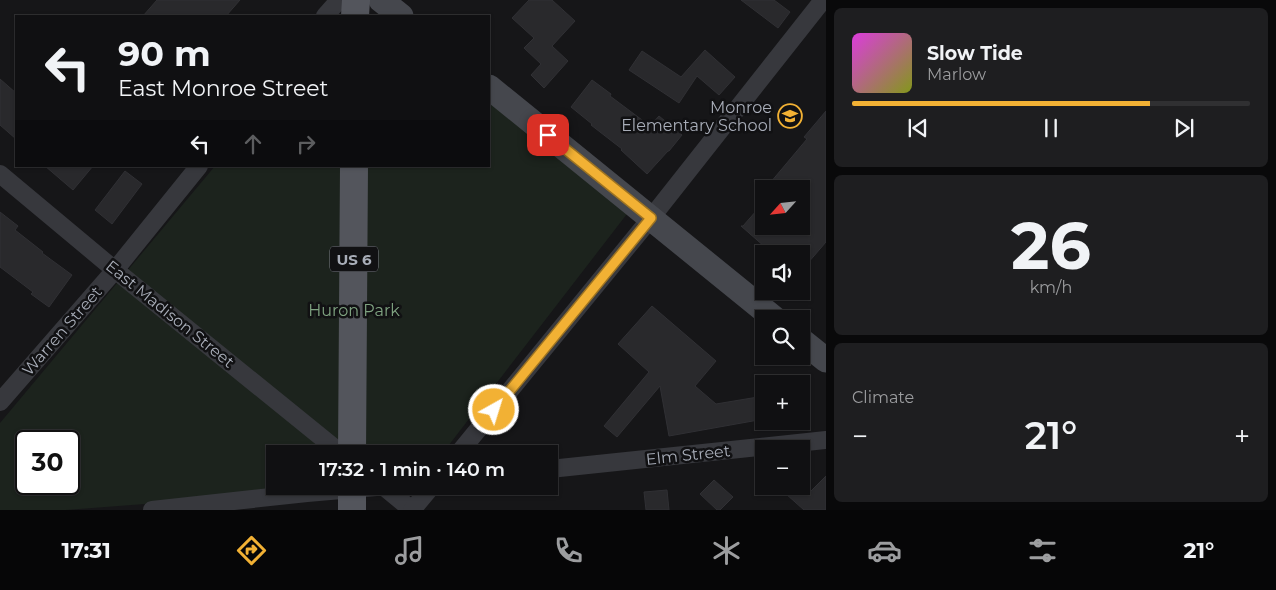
<!DOCTYPE html>
<meta charset="utf-8">
<style>
:root{--surface:#101012;--page:#1e1e20;--text:#f1f3f6;--muted:#9c9d9f;--line:#303032;--accent:#f2b134}
body{margin:0;font-family:Montserrat,sans-serif;background:var(--page);color:var(--text);height:100vh;display:flex;flex-direction:column;font-size:19px;white-space:nowrap}
*{box-sizing:border-box;margin:0}
p{font-size:16px;color:var(--muted)}
.icon{flex:none;width:28px;height:28px;fill:none;stroke:currentColor;stroke-width:2;stroke-linecap:round;stroke-linejoin:round}
.map{position:relative;flex:1;overflow:hidden}
.side{display:flex;flex-direction:column;gap:8px;padding:8px;background:#09090a;width:450px}
.side>*{flex:none}
.top-card{position:absolute;left:15px;top:15px;width:475px;height:152px;border-radius:0px;box-shadow:0 1px 4px #0004,0 0 0 1px var(--line);background:#101012;color:var(--text);overflow:hidden}
.needle{width:32px;rotate:243deg}
.controls{position:absolute;left:755px;top:180px;display:grid;gap:10px}
.controls a{display:grid;place-items:center;width:55px;height:55px;border-radius:0px;background:var(--surface);box-shadow:0 1px 4px #0004,0 0 0 1px var(--line);font-size:25px}
.speed{position:absolute;left:15px;top:430px;display:flex;gap:10px;font-size:25px;font-weight:700;text-align:center}
.speed>*{display:grid;place-content:center;width:65px;height:65px;border-radius:50%;background:var(--surface);box-shadow:0 1px 4px #0004,0 0 0 1px var(--line);line-height:1}
.speed .limit{border:2px solid #111;border-radius:8px;background:#fff;color:#111}
.pin{position:absolute;display:grid;place-items:center;width:42px;height:42px;color:#fff;margin:-21px;border-radius:10px;box-shadow:0 2px 8px #0006}
.me{position:absolute;width:55px;margin:-28px;rotate:39deg;stroke-linejoin:round;filter:drop-shadow(0 0 4px #0008)}
.turn{display:flex;align-items:center;gap:18px;height:105px;padding:0 20px;font-size:22px}
.turn .icon{width:65px;height:65px;stroke-width:2.5}
.turn b{display:block;font-size:35px;line-height:42px}
.lanes{display:flex;align-items:center;height:48px;padding:0 20px;background:#0003;justify-content:center;gap:25px;direction:ltr}
.lanes .off{opacity:.35}
.big{font-size:38px;font-weight:600;line-height:1.1}
.side .widget{flex:1;display:flex;flex-direction:column;justify-content:center;gap:8px;min-width:0;padding:0 18px;border-radius:8px;background:var(--page)}
.side .dial{align-items:center;gap:0}
.dial b{font-size:65px;line-height:1}
.song{display:flex;align-items:center;gap:15px}
.cover{width:60px;height:60px;border-radius:8px;background:linear-gradient(135deg,hsl(300 70% 55%),hsl(70 70% 35%))}
.played{height:5px;border-radius:2px;background:linear-gradient(90deg,var(--accent) 75%,var(--line) 75%)}
.keys{display:flex;justify-content:space-around;direction:ltr}
.heat{display:flex;justify-content:space-between;align-items:center;font-size:28px;direction:ltr}
.trip{position:absolute;left:266px;top:445px;width:292px;height:50px;border-radius:0px;background:var(--surface);box-shadow:0 1px 4px #0004,0 0 0 1px var(--line);font-weight:600;line-height:50px;text-align:center}
.menu{display:flex;height:80px;justify-content:space-around;align-items:center;background:#060607;color:var(--muted)}
.menu .icon{width:35px;height:35px}
.menu .on{color:var(--accent)}
.menu b{font-size:22px;color:var(--text)}
main{display:flex;flex:1;min-height:0}
.map>svg:first-child{display:block}
</style>
<main>
<div class="map">
<svg width="826" height="510" viewBox="0 0 826 510">
<rect width="100%" height="100%" fill="#161618"/>
<!-- green -->
<path fill="#1c231d" fill-rule="evenodd" d="M489,99L630,210L442,454H275V486H383L66,510H0V423L215,166H489ZM26,441H69V484H26Z"/>
<!-- building -->
<g fill="#29292c" stroke="#303034">
<path d="M157,0H240L226,16H143Z"/>
<path d="M529,0H552L575,21L552,46L568,61L544,88L531,75L541,64L524,48L534,38L512,18Z"/>
<path d="M741,0H774L790,12L778,28Z"/>
<path d="M705,50L735,77L719,95L697,76L679,103L629,70L642,51L681,77Z"/>
<path d="M0,79L16,93V139L0,125Z"/>
<path d="M592,80L611,94L610,96L650,126L659,116L682,135L669,151H668L647,174L621,150L622,149L591,125L592,124L571,107Z"/>
<path d="M826,111V242L801,271V254H773L741,226H743L764,202V226H801V189H765L807,139L804,137Z"/>
<path d="M45,166H93L73,190Z"/>
<path d="M125,171L142,184L112,224L95,210Z"/>
<path d="M0,212L18,226L15,230L43,252L42,253L72,275L49,307L31,294L33,292L0,267Z"/>
<path d="M652,306L716,361L695,386L716,404L764,396V419L669,436L660,386L617,437L604,426L649,372L618,344Z"/>
<path d="M826,476V510H804L777,486H804L810,492Z"/>
<path d="M714,480L733,497L720,510H717L700,494Z"/>
<path d="M667,490L669,510H646L644,492Z"/>
</g>
<g fill="none" stroke-linecap="round" stroke-linejoin="round">
<!-- street -->
<g stroke="#37383d" stroke-width="18">
<path d="M325,16L339,0"/>
<path d="M0,174L115,270L342,454"/>
<path d="M0,402L115,270L199,166"/>
<path d="M458,454L651,218L823,0"/>
<path d="M550,469L826,440"/>
<path d="M383,486L412,510"/>
<path d="M152,510L307,493L388,486"/>
<path d="M412,510L432,486"/>
</g>
<!-- secondary -->
<g stroke="#45474d" stroke-width="25">
<path d="M381,0L401,16"/>
<path d="M489,87L775,319"/>
<path d="M801,340L826,360"/>
</g>
<!-- primary -->
<g stroke="#53555c" stroke-width="28">
<path d="M355,16L356,0"/>
<path d="M352,454L354,166"/>
<path d="M352,486V510"/>
</g>
</g>
<g fill="none" stroke-linecap="round" stroke-linejoin="round">
<!-- route casing -->
<g stroke="#9d7322" stroke-width="12">
<path id="route" d="M494,410L651,218L548,135"/>
</g>
<!-- route -->
<use href="#route" stroke="#f2b134" stroke-width="9"/>
</g>
<!-- icons -->
<defs>
<g id="school-ring" transform="scale(1.25)"><circle r="9.5" fill="#111113" stroke="#f2b134" stroke-width="1.5"/><path d="M0-5L7-2L0 1L-7-2ZM-4 1L0 2.5L4 1V4Q0 6-4 4Z" fill="#f2b134"/></g>
</defs>
<g fill-rule="evenodd">
<use href="#school-ring" x="790" y="116"/>
</g>
<g text-anchor="middle" dominant-baseline="central" stroke-width="5" stroke-linejoin="round" paint-order="stroke">
<!-- shield labels -->
<rect fill="#111113" stroke="#7b7e86" stroke-width="1" x="330" y="246.5" width="48" height="25" rx="4"/>
<g font-size="15" font-weight="bold" fill="#a8adb8">
<text x="354" y="259">US 6</text>
</g>
<!-- poi labels -->
<g font-size="16" fill="#a8adb8" stroke="#111113" text-anchor="end">
<text x="772" y="107">Monroe<tspan x="772" dy="18">Elementary School</tspan></text>
</g>
<!-- park labels -->
<g font-size="16" fill="#7fa381" stroke="#111113">
<text x="354" y="310">Huron Park</text>
</g>
<!-- street labels -->
<g font-size="16" fill="#a8adb8" stroke="#111113">
<text transform="translate(170 314) rotate(39)">East Madison Street</text>
<text transform="translate(62 331) rotate(-49)">Warren Street</text>
<text transform="translate(688 455) rotate(-6)">Elm Street</text>
</g>
</g>
</svg>
<div class="controls">
<a><svg class="needle" viewBox="-14 -14 28 28"><path d="M0-13l5 13h-10z" fill="#e53935"/><path d="M0 13l5-13h-10z" fill="#9c9d9f"/></svg></a>
<a><svg class="icon" aria-label="sound" viewBox="0 0 24 24"><path d="M4 9h4l5-4v14l-5-4H4zM17 9q2 3 0 6"/></svg></a>
<a><svg class="icon" aria-label="search" viewBox="0 0 24 24"><circle cx="10" cy="10" r="6"/><path d="M15 15l6 6"/></svg></a>
<a>+</a>
<a>−</a>
</div>
<div class="speed"><div class="limit">30</div></div>
<div class="pin" style="left:548px;top:135px;background:#d93025"><svg class="icon" aria-label="arrive" viewBox="0 0 24 24"><path d="M6 21V4h12l-3 4 3 4H6"/></svg></div>
<svg class="me" style="left:494px;top:410px" viewBox="-20 -20 40 40"><circle r="17" fill="#f2b134" stroke="#fff" stroke-width="3"/><path d="M0-11L8 9 0 5-8 9z" fill="#fff"/></svg>
<div class="trip">17:32 · 1 min · 140 m</div>
<div class="top-card">
<div class="turn"><svg class="icon" aria-label="left" viewBox="0 0 24 24"><path d="M17 20v-9H6M10 6l-5 5 5 5"/></svg><div><b>90 m</b>East Monroe Street</div></div>
<div class="lanes"><svg class="icon" aria-label="left" viewBox="0 0 24 24"><path d="M17 20v-9H6M10 6l-5 5 5 5"/></svg><svg class="icon off" aria-label="ahead" viewBox="0 0 24 24"><path d="M12 20V5M6 11l6-6 6 6"/></svg><svg class="icon off" aria-label="right" viewBox="0 0 24 24"><path d="M7 20v-9h11M14 6l5 5-5 5"/></svg></div>
</div>
</div>
<section class="side">
<div class="widget">
<div class="song"><i class="cover"></i><div><b>Slow Tide</b><p>Marlow</p></div></div>
<div class="played"></div>
<div class="keys"><svg class="icon" aria-label="previous" viewBox="0 0 24 24"><path d="M18 5L8 12l10 7zM5 5v14"/></svg><svg class="icon" aria-label="pause" viewBox="0 0 24 24"><path d="M8 5v14M16 5v14"/></svg><svg class="icon" aria-label="next" viewBox="0 0 24 24"><path d="M6 5l10 7-10 7zM19 5v14"/></svg></div>
</div>
<div class="widget dial"><b>26</b><p>km/h</p></div>
<div class="widget"><p>Climate</p>
<div class="heat"><a>−</a><b class="big">21°</b><a>+</a></div>
</div>
</section>
</main>
<nav class="menu">
<b>17:31</b>
<svg class="icon on" aria-label="directions" viewBox="0 0 24 24"><path d="M12 3l9 9-9 9-9-9zM9 14v-3h6M13 9l2 2-2 2"/></svg>
<svg class="icon" aria-label="music" viewBox="0 0 24 24"><path d="M9 18V5l10-2v13"/><circle cx="6" cy="18" r="3"/><circle cx="16" cy="16" r="3"/></svg>
<svg class="icon" aria-label="phone" viewBox="0 0 24 24"><path d="M5 4h4l2 5-3 2q2 4 5 5l2-3 5 2v4C11 20 4 13 5 4z"/></svg>
<svg class="icon" aria-label="climate" viewBox="0 0 24 24"><path d="M12 3v18M4 7l16 10M4 17L20 7"/></svg>
<svg class="icon" aria-label="car" viewBox="0 0 24 24"><path d="M5 17H2v-5l4-1 3-4h7l3 4 3 1v5h-3M9 17h6M6 11h13"/><circle cx="7" cy="17" r="2"/><circle cx="17" cy="17" r="2"/></svg>
<svg class="icon" aria-label="filters" viewBox="0 0 24 24"><path d="M4 7h16M4 17h16"/><circle cx="9" cy="7" r="2"/><circle cx="15" cy="17" r="2"/></svg>
<b>21°</b>
</nav>
